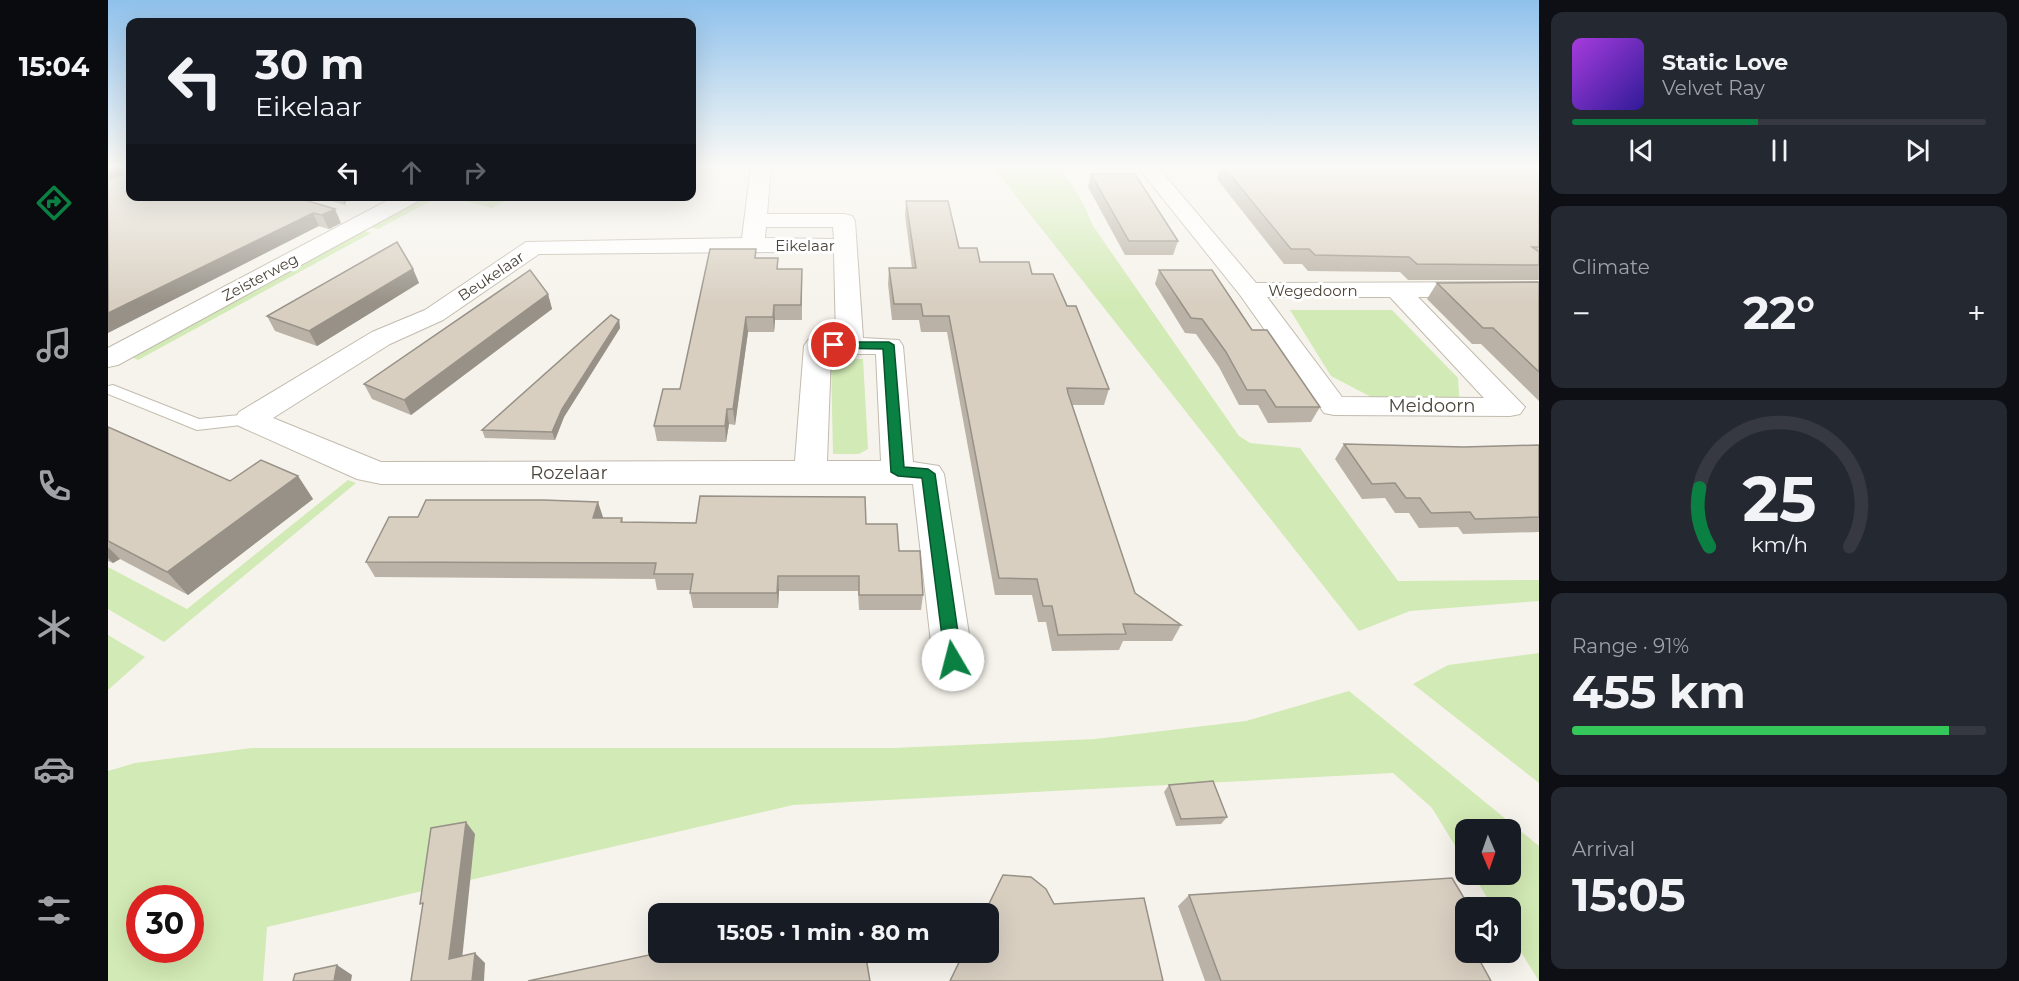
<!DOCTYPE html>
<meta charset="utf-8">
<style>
:root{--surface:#171b24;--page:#242831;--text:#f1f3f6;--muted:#9ea1a6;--line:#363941;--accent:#0b8043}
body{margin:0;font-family:Montserrat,sans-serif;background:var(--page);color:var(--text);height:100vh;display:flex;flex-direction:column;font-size:22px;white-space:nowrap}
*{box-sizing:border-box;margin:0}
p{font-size:20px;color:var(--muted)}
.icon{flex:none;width:33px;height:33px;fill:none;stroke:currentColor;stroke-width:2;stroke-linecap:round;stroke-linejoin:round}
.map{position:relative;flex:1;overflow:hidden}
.sheet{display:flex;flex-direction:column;gap:12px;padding:12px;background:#0d0f14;width:480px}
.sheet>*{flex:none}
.hud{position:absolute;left:18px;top:18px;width:570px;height:183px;border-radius:12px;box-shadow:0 6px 24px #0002;background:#171b24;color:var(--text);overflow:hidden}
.needle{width:39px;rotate:178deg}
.buttons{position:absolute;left:1347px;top:819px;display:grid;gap:12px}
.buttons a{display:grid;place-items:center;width:66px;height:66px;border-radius:12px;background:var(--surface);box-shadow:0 6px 24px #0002;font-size:30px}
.speed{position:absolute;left:18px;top:885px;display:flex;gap:12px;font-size:30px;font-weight:700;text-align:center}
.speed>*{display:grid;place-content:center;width:78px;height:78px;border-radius:50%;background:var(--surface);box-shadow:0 6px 24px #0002;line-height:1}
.speed .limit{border:9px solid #d22;background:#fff;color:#111}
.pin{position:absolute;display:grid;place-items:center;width:51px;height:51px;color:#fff;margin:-26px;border:3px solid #fff;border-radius:50%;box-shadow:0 2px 6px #0007}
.me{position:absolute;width:66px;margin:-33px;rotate:352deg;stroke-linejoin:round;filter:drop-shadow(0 0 4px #0008)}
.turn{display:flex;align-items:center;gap:21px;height:126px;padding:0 30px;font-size:27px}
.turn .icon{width:78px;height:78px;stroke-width:2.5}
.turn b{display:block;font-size:42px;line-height:51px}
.lanes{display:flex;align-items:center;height:57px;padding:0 30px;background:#0003;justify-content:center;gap:30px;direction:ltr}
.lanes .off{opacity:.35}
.big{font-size:45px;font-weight:700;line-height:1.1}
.sheet .card{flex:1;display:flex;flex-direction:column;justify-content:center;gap:9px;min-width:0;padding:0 21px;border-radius:12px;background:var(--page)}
.sheet .dial{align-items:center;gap:0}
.dial svg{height:156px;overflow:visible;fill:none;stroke:var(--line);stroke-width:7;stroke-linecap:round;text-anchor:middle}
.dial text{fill:var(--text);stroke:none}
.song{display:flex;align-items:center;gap:18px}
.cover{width:72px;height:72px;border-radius:9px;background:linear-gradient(135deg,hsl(280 70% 55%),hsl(250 70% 35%))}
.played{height:6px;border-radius:3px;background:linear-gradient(90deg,var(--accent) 45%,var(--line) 45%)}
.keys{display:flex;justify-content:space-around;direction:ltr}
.heat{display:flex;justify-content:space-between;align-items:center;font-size:33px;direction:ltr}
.charge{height:9px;border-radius:4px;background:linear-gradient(90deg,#34c759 91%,var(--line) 0)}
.trip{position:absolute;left:540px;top:903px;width:351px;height:60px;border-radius:12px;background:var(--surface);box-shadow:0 6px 24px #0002;font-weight:700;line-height:60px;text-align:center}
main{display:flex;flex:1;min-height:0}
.dock{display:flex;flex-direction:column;width:108px;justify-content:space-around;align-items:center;background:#090b0e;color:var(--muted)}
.dock .icon{width:42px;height:42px}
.dock .current{color:var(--accent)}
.dock b{font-size:27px;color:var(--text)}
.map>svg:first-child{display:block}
</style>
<main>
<nav class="dock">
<b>15:04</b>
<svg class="icon current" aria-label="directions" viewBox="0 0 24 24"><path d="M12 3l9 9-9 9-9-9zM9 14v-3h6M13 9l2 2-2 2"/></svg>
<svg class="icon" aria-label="music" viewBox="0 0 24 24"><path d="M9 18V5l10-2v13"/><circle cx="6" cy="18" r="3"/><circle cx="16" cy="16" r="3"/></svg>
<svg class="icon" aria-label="phone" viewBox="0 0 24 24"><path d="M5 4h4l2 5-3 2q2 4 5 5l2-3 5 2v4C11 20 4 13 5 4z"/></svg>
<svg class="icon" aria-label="climate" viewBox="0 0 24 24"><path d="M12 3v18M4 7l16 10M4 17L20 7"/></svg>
<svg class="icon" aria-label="car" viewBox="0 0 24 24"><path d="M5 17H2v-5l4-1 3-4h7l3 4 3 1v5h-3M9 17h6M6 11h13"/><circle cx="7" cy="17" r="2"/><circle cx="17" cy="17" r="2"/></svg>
<svg class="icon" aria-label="filters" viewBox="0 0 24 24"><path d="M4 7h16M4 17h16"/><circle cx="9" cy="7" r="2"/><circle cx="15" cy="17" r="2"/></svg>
</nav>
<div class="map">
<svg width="1431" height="981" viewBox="0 0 1431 981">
<rect width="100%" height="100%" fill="#f6f3ec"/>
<!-- green -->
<g fill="#d2eab5" fill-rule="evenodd">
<path d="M884,166H952L976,205L985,226L1131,436L1142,443L1192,448L1290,581L1431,580V601L1302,611L1251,631Z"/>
<path d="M315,197H330L270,229L260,226Z"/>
<path d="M342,197L404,196V197L384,208Z"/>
<path d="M253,230L263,233L30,360L19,355Z"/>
<path d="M1182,310H1284L1350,378L1352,408L1282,407L1223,376Z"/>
<path d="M731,359H755L760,449L751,454H725L723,362Z"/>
<path d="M240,480L248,483L56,642L0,609V567L79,609Z"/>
<path d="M0,635L37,657L0,690Z"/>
<path d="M1431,653V783L1305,684L1340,665Z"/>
<path d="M1241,691L1431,846V981L1403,936L1402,908L1385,907L1365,875L1402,874V830H1358L1357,862L1324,808L1285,773L685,805L159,927L155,981H0V771L27,763L144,748H786L987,739L1138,721ZM32,898H82V950H32Z"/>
</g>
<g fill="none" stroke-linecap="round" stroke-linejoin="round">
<!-- service casing -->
<g stroke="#c2bbae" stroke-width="2">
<path id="service" d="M5,385L91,419L142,414L150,419L142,424L89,430L0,394V386Z"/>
</g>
<!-- minor casing -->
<g stroke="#c2bbae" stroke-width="2">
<g id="minor">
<path d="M643,166H663L659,214H736L744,216L747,221L755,338L791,340L795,346L805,462L831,466L836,474L865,660L859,672L845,677L831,672L825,660L805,484H273L249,479L131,426L127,419L131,412L264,332L317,310L418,242L634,238ZM658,227H725L726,239L657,238ZM645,252L726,253L728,338L700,340L696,346L687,461L273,462L165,418L282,344L335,320L431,254ZM723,354H768L773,461H719Z"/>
<path d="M1029,166H1049L1148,283L1431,282V296L1310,297L1417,407L1412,414L1402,416L1226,415L1216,413L1132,295ZM1159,297H1282L1376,398L1234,397Z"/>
<path d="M288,196H315L312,200L10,365L0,367V348Z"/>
</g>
</g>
<!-- service -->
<use href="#service" fill="#fff" fill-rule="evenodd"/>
<!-- minor -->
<use href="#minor" fill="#fff" fill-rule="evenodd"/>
</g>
<!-- wall -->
<g fill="#bab2a6">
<path d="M0,166L183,196L233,223L221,229L16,174V173L0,179Z"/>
<path d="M1114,166H1431V280H1300L1292,272L1200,271L1194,264H1176L1109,179Z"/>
<path d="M983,174L1070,241L1065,255H1017L980,187Z"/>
<path d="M206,196H239L237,205Z"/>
<path d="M798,201L851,248L872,262L924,274L959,306L1001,389L996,405H964L1027,593L1073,625L1064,641H1015L1011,650L944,651L938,622H930L924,595H887L839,332H813L811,320H784L780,284L781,268H804L797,216Z"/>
<path d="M649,258L670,269H694V320H667L666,332H640L627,425L621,424L618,442L549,441L546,426L572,389Z"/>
<path d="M305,269L311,283L209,346L167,331L159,316Z"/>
<path d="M1051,270L1144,330L1212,407L1203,422L1160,423L1150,405H1131L1111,367L1088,334L1077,333L1047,284Z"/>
<path d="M1431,282V401L1373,344H1364L1319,299L1329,283Z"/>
<path d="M440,294L444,309L303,415L264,399L256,384Z"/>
<path d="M511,320L512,328L456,417L447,440L377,438L374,430Z"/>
<path d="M0,427L122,481L190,476L205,499L80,595L12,559L5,563L0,561Z"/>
<path d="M1236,444L1356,447L1431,445V532L1355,534L1350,527L1311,528L1301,513H1287L1277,498L1254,499L1227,459Z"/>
<path d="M495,517L494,518H514L515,522L758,524L791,551L815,595L813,610H751L750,591H671L670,608H585L582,593V590H549L547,579L267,577L258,562Z"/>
<path d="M1061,785L1119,817L1113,824L1068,826L1056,792Z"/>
<path d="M1081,895L1358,908L1357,935L1383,981H1097L1070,906Z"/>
</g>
<!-- shaded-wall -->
<g fill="#979187">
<path d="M0,166H18L21,171L0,179Z"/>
<path d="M233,196H239L237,205Z"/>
<path d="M227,209L233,223L221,229L214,215Z"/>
<path d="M205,213L211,226L0,333V313Z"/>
<path d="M305,269L311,283L209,346L201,331Z"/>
<path d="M440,294L444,309L303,415L296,400Z"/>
<path d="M666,305L667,320L666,332L665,317Z"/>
<path d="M638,317L640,332L627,425L625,409Z"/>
<path d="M511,320L512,328L456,417L447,440L444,432L454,409Z"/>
<path d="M619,409L621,424L618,442L617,426Z"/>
<path d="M190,476L205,499L80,595L59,572Z"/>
<path d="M490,502L495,517L490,534L485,518Z"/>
<path d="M0,547L12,559L5,563L0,558Z"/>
<path d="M670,576L671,591L670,608L669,593Z"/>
<path d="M358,822L367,834L353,969L341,959Z"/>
<path d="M367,953L377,963L376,981H364Z"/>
<path d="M229,965L244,975L243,981H226Z"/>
</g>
<!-- building -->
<g fill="#d8cfc1" stroke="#979187" stroke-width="1.5">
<path d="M16,166H22V196H183L227,209L214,215L205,213L0,313V180L16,174Z"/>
<path d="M1115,166H1431V247H1424L1431,252V265L1309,264L1301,257L1207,255L1201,249H1183Z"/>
<path d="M983,174H1027L1070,241H1021Z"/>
<path d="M798,201H840L851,248H869L872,262H921L924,274H945L959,306H968L1001,389L959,388L960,393L1027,593L1073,625L1015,624L1018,634L950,635L944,606H935L929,579L891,578L841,316H815L813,304H786L781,268H808Z"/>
<path d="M289,242L305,269L201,331L159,316Z"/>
<path d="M602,249H648L647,258H670L669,269H694L693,305H666L665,317H638L625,409H619L617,426H546L555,389H572Z"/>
<path d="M422,270L440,294L296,400L256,384Z"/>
<path d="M1051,270H1104L1144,330H1159L1212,407H1168L1157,390H1139L1118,352L1094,319L1083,318Z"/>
<path d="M1431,282V372L1385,328H1375L1329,283Z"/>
<path d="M503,315L511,320L454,409L444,432L374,430Z"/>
<path d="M0,427L122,481L153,460L190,476L59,572L0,541Z"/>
<path d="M1236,444L1356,447L1431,445V517L1367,519L1362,512L1323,513L1312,498H1298L1287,483L1264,484Z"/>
<path d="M592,496L757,497L758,524H789L791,551H812L815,595H751V576H670L669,593H582L585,574H546L548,563L258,562L281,517H310L318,500H435L490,502L485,518H514L513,522L588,523Z"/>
<path d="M1105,781L1119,817L1073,819L1061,785Z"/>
<path d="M358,822L341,959L367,953L364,981H303L315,903L312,904L323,828Z"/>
<path d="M895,875L923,877L938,889L946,904L1036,898L1055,981H842L856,952H880V914H876Z"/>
<path d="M1344,878L1362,908H1358V927L1353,928L1358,936V952H1367L1383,981H1113L1081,895Z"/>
<path d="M592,908L593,914H569Z"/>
<path d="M550,918V952H757L762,981H420L546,954L545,919Z"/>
<path d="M229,965L226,981H185L187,974Z"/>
</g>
<!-- sky -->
<linearGradient id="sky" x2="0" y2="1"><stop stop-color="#8fc1ec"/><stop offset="0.55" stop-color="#fbfaf6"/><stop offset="1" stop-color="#fbfaf6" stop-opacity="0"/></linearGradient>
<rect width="1431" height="303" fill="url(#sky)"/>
<!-- route -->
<path fill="#0b8043" stroke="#07532c" stroke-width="1.5" d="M726,342H781L786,345L796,467L820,469L827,474L854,660L851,665H840L837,660L814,478L790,476L783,472L775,349L722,348L720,345Z"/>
<g text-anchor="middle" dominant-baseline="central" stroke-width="6" stroke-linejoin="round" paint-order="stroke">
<!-- far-street labels -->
<g font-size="15" fill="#4b4439" stroke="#fff">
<text x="697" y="245">Eikelaar</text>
<text transform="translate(383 276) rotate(-34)">Beukelaar</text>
<text transform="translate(152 277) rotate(-28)">Zeisterweg</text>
<text x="1205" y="290">Wegedoorn</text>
</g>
<!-- street labels -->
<g font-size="18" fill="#4b4439" stroke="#fff">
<text x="1324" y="406">Meidoorn</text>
<text x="461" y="473">Rozelaar</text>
</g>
</g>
</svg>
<div class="buttons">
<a><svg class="needle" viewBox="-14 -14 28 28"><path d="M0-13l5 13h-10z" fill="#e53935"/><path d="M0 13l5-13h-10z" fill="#9ea1a6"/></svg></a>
<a><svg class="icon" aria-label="sound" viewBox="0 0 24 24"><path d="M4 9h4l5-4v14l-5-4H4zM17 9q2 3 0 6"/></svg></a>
</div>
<div class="speed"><div class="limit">30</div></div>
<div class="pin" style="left:726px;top:345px;background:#d93025"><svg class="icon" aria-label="arrive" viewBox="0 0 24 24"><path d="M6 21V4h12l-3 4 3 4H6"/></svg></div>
<svg class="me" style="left:845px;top:660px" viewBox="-20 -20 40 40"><circle r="19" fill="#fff"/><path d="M0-13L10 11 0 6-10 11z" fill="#0b8043"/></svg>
<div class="trip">15:05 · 1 min · 80 m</div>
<div class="hud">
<div class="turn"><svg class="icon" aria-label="left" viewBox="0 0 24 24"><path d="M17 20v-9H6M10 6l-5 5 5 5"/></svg><div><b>30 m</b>Eikelaar</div></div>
<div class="lanes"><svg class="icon" aria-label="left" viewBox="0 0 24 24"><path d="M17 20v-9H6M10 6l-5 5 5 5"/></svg><svg class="icon off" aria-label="ahead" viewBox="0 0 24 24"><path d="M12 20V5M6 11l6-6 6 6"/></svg><svg class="icon off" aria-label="right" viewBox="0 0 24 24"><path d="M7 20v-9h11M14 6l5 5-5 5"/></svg></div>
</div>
</div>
<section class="sheet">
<div class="card">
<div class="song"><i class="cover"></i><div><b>Static Love</b><p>Velvet Ray</p></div></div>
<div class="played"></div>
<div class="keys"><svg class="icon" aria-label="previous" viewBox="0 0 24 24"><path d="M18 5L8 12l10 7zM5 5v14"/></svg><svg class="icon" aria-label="pause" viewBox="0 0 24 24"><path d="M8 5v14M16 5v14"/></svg><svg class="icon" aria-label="next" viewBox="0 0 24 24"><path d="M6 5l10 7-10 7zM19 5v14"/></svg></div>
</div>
<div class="card"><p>Climate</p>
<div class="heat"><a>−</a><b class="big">22°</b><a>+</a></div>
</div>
<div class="card dial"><svg viewBox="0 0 100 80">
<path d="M14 69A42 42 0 1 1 86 69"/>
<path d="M14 69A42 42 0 0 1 9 39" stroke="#0b8043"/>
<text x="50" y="56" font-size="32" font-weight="700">25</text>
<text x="50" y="72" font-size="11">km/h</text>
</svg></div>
<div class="card"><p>Range · 91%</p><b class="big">455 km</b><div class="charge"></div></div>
<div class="card"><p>Arrival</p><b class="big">15:05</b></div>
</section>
</main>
